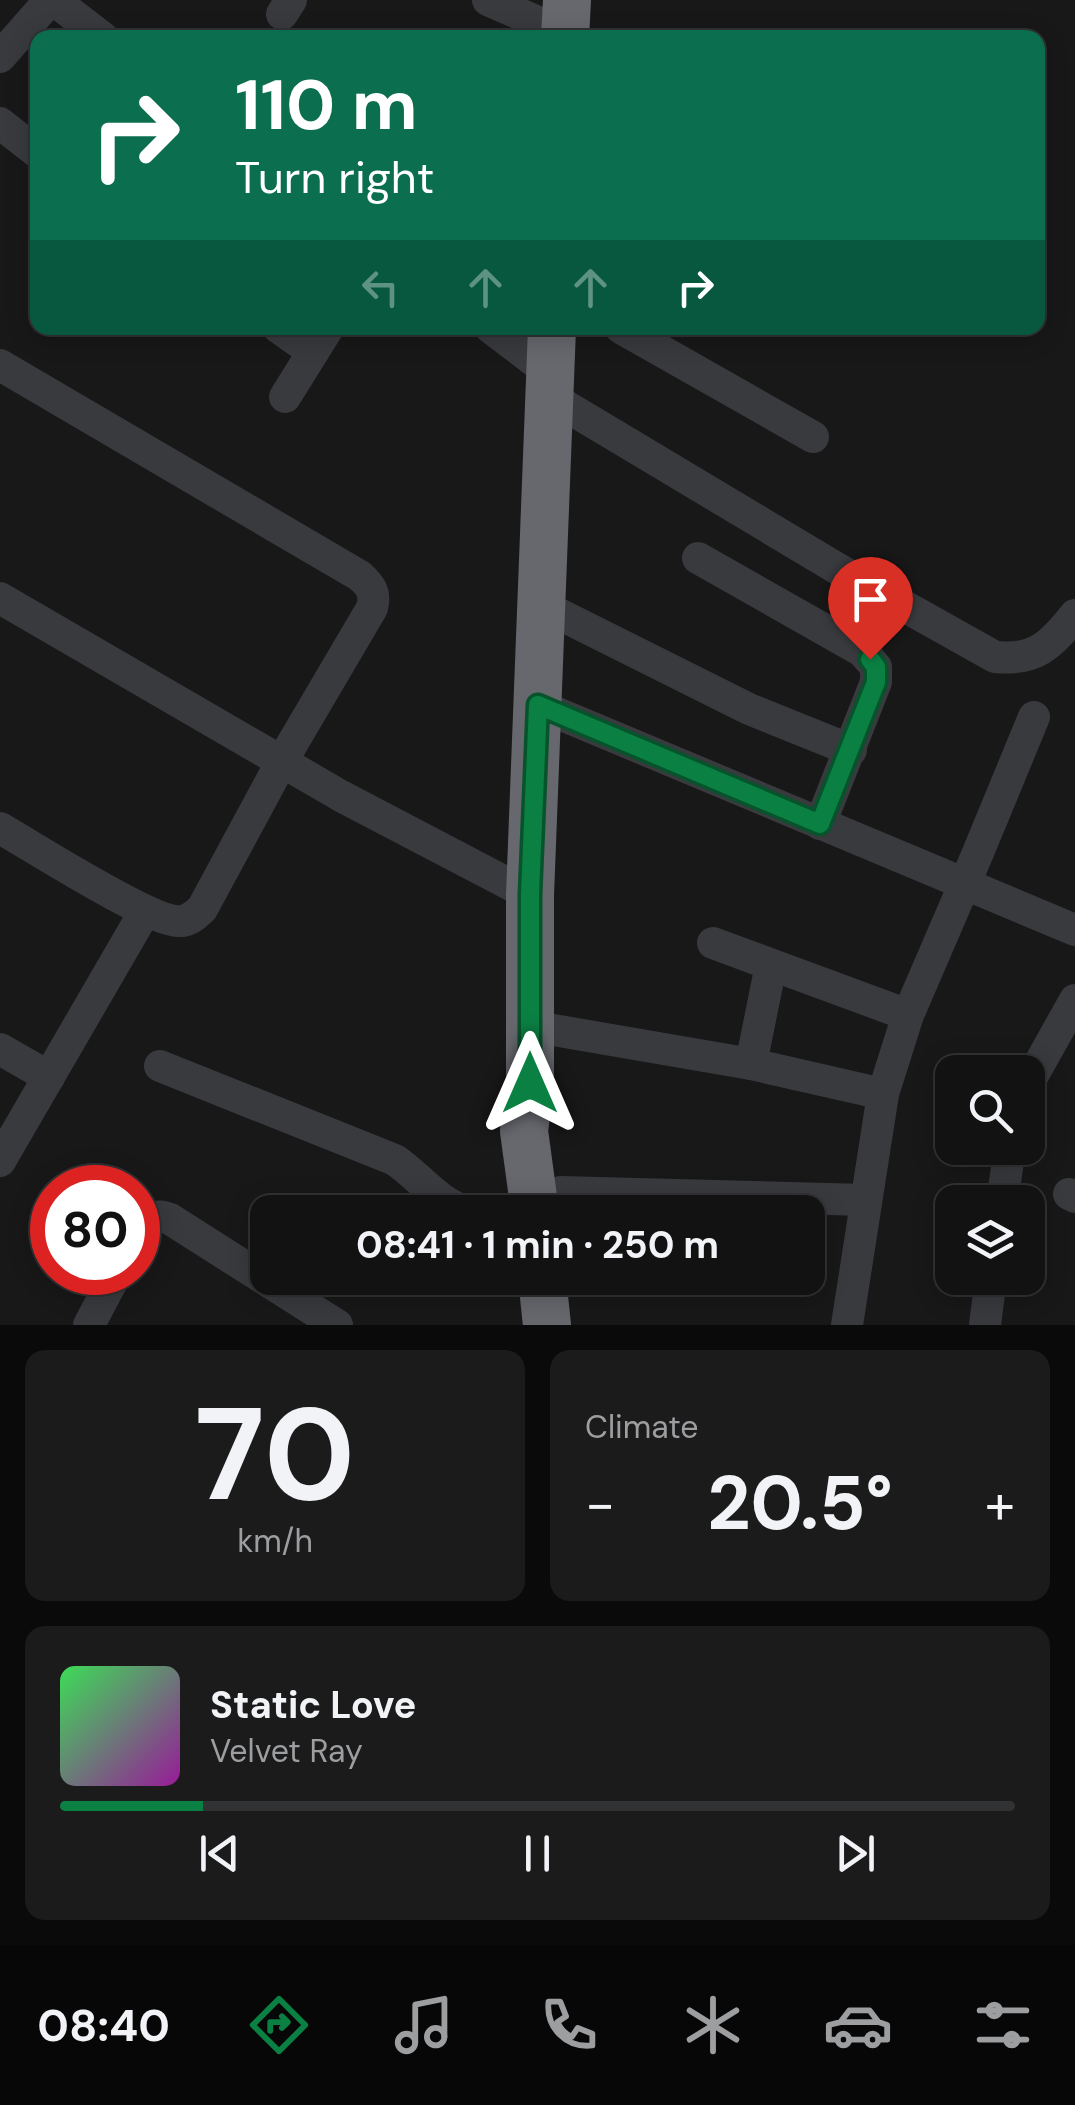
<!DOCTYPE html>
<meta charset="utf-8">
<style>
:root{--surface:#121213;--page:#1b1b1c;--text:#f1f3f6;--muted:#9c9ea0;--line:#313233;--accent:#0b8043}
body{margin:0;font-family:"DM Sans",sans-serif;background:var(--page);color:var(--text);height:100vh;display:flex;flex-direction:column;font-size:38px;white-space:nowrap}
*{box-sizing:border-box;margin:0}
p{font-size:32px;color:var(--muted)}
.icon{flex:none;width:55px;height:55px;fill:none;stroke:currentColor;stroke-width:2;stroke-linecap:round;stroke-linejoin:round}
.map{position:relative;height:1325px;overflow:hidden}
.drawer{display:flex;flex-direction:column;gap:25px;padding:25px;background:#0a0a0a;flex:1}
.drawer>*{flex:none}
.hud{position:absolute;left:30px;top:30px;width:1015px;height:305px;border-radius:20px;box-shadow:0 5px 25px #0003,0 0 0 2px var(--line);background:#0b6e4f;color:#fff;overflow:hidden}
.buttons{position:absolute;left:935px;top:1055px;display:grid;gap:20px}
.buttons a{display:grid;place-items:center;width:110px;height:110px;border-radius:20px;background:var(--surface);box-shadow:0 5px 25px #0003,0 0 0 2px var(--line);font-size:50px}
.speed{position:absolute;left:30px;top:1165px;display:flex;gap:20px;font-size:50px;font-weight:700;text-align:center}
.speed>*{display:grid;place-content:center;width:130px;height:130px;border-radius:50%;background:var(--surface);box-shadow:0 5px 25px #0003,0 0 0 2px var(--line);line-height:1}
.speed .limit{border:15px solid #d22;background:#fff;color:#111}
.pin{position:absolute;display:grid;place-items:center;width:85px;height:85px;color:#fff;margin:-102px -42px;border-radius:50% 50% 50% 0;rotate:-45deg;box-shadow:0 0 10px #0007}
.pin .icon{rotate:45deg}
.me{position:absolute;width:110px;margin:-55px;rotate:0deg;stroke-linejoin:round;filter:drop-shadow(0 0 8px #0008)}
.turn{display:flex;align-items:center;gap:35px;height:210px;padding:0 40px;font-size:45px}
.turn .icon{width:130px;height:130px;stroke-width:2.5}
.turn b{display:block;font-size:70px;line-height:85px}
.lanes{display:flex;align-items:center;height:95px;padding:0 40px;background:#0003;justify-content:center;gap:50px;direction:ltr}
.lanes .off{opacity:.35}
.big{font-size:75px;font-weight:700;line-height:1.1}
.drawer .card{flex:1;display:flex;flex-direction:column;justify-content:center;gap:15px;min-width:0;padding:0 35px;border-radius:20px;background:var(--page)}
.drawer .dial{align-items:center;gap:0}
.dial b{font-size:130px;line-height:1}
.song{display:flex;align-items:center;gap:30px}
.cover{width:120px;height:120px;border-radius:15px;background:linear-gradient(135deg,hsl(130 70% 55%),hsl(300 70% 35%))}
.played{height:10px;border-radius:5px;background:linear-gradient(90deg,var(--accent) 15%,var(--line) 15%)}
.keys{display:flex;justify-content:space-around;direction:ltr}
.heat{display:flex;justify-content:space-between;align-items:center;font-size:55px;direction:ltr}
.drawer .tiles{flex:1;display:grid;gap:25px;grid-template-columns:1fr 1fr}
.card:last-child{grid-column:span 2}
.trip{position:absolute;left:250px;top:1195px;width:575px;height:100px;border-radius:20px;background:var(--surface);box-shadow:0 5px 25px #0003,0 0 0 2px var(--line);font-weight:700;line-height:100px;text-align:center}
.dock{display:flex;height:160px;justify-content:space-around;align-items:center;background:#070708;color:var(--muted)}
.dock .icon{width:70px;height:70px}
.dock .selected{color:var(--accent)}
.dock b{font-size:45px;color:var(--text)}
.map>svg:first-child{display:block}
</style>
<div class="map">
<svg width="1075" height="1325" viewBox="0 0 1075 1325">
<rect width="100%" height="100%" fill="#181819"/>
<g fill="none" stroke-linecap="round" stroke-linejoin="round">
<!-- minor -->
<g stroke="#393a3e" stroke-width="32">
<path d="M54,0L103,38"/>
<path d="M488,0L565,34"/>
<path d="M282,14L291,0"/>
<path d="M0,57L50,0"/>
<path d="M0,123L38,153"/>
<path d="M279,328L313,352"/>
<path d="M491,328L550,373"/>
<path d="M621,328L813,437"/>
<path d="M0,365L360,576C371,586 376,593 372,608L282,761L202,909C196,914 191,920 182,921C154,925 32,846 0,828"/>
<path d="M549,396L838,569L995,657C1036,661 1051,645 1075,615"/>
<path d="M285,397L328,328"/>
<path d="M698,558L862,651L876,667V682L820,824"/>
<path d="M0,598L341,796L530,895"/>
<path d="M541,605L749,709L851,750"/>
<path d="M538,705L1075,930"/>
<path d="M713,943L908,1015"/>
<path d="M530,1026L751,1064L883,1094"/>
<path d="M0,1049L49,1077"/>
<path d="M751,1064L771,965"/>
<path d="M160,1066L395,1160C420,1177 440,1206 470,1212"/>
<path d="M1028,1084L1075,1000"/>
<path d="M0,1161L145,911"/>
<path d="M561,1192L866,1200"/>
<path d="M1069,1194L1075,1197"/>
<path d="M1002,1202L1010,1148"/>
<path d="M138,1235C145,1222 154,1212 170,1219L337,1325"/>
<path d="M89,1325L117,1272"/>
<path d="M847,1325L883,1094L908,1015L977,855L1034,717"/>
<path d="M985,1325L991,1278"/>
</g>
<!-- highway -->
<g stroke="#66686e" stroke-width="48">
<path d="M565,38L567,0"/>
<path d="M535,1212L524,1131L530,1083V895L552,328"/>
<path d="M542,1278L547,1325"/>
</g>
</g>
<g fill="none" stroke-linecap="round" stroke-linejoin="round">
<!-- route casing -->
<g stroke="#07532c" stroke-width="25">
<path id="route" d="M530,1083V894L538,705L820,824L876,682V667L870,659"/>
</g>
<!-- route -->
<use href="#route" stroke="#0b8043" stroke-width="18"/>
</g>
</svg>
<div class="buttons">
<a><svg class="icon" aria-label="search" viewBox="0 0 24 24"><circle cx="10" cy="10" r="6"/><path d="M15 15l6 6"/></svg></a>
<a><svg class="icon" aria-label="layers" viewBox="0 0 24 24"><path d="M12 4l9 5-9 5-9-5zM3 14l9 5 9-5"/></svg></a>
</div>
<div class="speed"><div class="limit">80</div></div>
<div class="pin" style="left:870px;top:659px;background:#d93025"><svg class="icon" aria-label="arrive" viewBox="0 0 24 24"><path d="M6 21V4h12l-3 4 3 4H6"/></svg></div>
<svg class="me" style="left:530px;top:1083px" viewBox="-20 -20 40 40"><path d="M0-17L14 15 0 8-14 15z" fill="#0b8043" stroke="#fff" stroke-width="4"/></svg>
<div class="trip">08:41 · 1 min · 250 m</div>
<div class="hud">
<div class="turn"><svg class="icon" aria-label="right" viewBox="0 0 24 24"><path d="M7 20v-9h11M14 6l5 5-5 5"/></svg><div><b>110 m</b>Turn right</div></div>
<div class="lanes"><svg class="icon off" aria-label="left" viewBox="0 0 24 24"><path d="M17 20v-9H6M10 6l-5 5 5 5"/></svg><svg class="icon off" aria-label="ahead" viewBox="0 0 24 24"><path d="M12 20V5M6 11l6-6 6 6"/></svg><svg class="icon off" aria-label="ahead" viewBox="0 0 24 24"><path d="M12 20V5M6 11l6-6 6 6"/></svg><svg class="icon" aria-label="right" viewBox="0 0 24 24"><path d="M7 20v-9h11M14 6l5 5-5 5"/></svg></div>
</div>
</div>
<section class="drawer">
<div class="tiles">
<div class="card dial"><b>70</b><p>km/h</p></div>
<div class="card"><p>Climate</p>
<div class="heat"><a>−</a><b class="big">20.5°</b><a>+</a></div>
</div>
<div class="card">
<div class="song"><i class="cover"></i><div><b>Static Love</b><p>Velvet Ray</p></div></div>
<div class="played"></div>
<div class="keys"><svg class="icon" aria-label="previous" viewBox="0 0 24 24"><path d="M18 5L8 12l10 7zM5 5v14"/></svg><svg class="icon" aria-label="pause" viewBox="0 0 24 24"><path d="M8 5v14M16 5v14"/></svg><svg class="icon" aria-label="next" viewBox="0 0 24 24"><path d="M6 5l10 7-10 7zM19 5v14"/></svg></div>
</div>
</div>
</section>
<nav class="dock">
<b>08:40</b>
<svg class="icon selected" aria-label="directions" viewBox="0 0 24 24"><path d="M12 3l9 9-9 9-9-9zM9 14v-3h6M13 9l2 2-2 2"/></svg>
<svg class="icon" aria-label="music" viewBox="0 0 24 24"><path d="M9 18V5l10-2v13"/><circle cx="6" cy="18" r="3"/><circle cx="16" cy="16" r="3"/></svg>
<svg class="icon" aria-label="phone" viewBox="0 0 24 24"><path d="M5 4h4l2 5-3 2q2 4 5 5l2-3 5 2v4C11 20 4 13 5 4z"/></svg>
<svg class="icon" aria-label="climate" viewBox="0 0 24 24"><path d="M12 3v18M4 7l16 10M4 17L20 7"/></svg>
<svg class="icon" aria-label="car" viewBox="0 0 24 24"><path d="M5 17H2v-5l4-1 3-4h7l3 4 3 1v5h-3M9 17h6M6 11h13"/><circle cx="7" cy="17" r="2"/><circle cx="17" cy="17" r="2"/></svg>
<svg class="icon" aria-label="filters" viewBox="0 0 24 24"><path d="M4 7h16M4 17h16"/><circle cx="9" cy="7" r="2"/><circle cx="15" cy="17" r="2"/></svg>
</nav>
